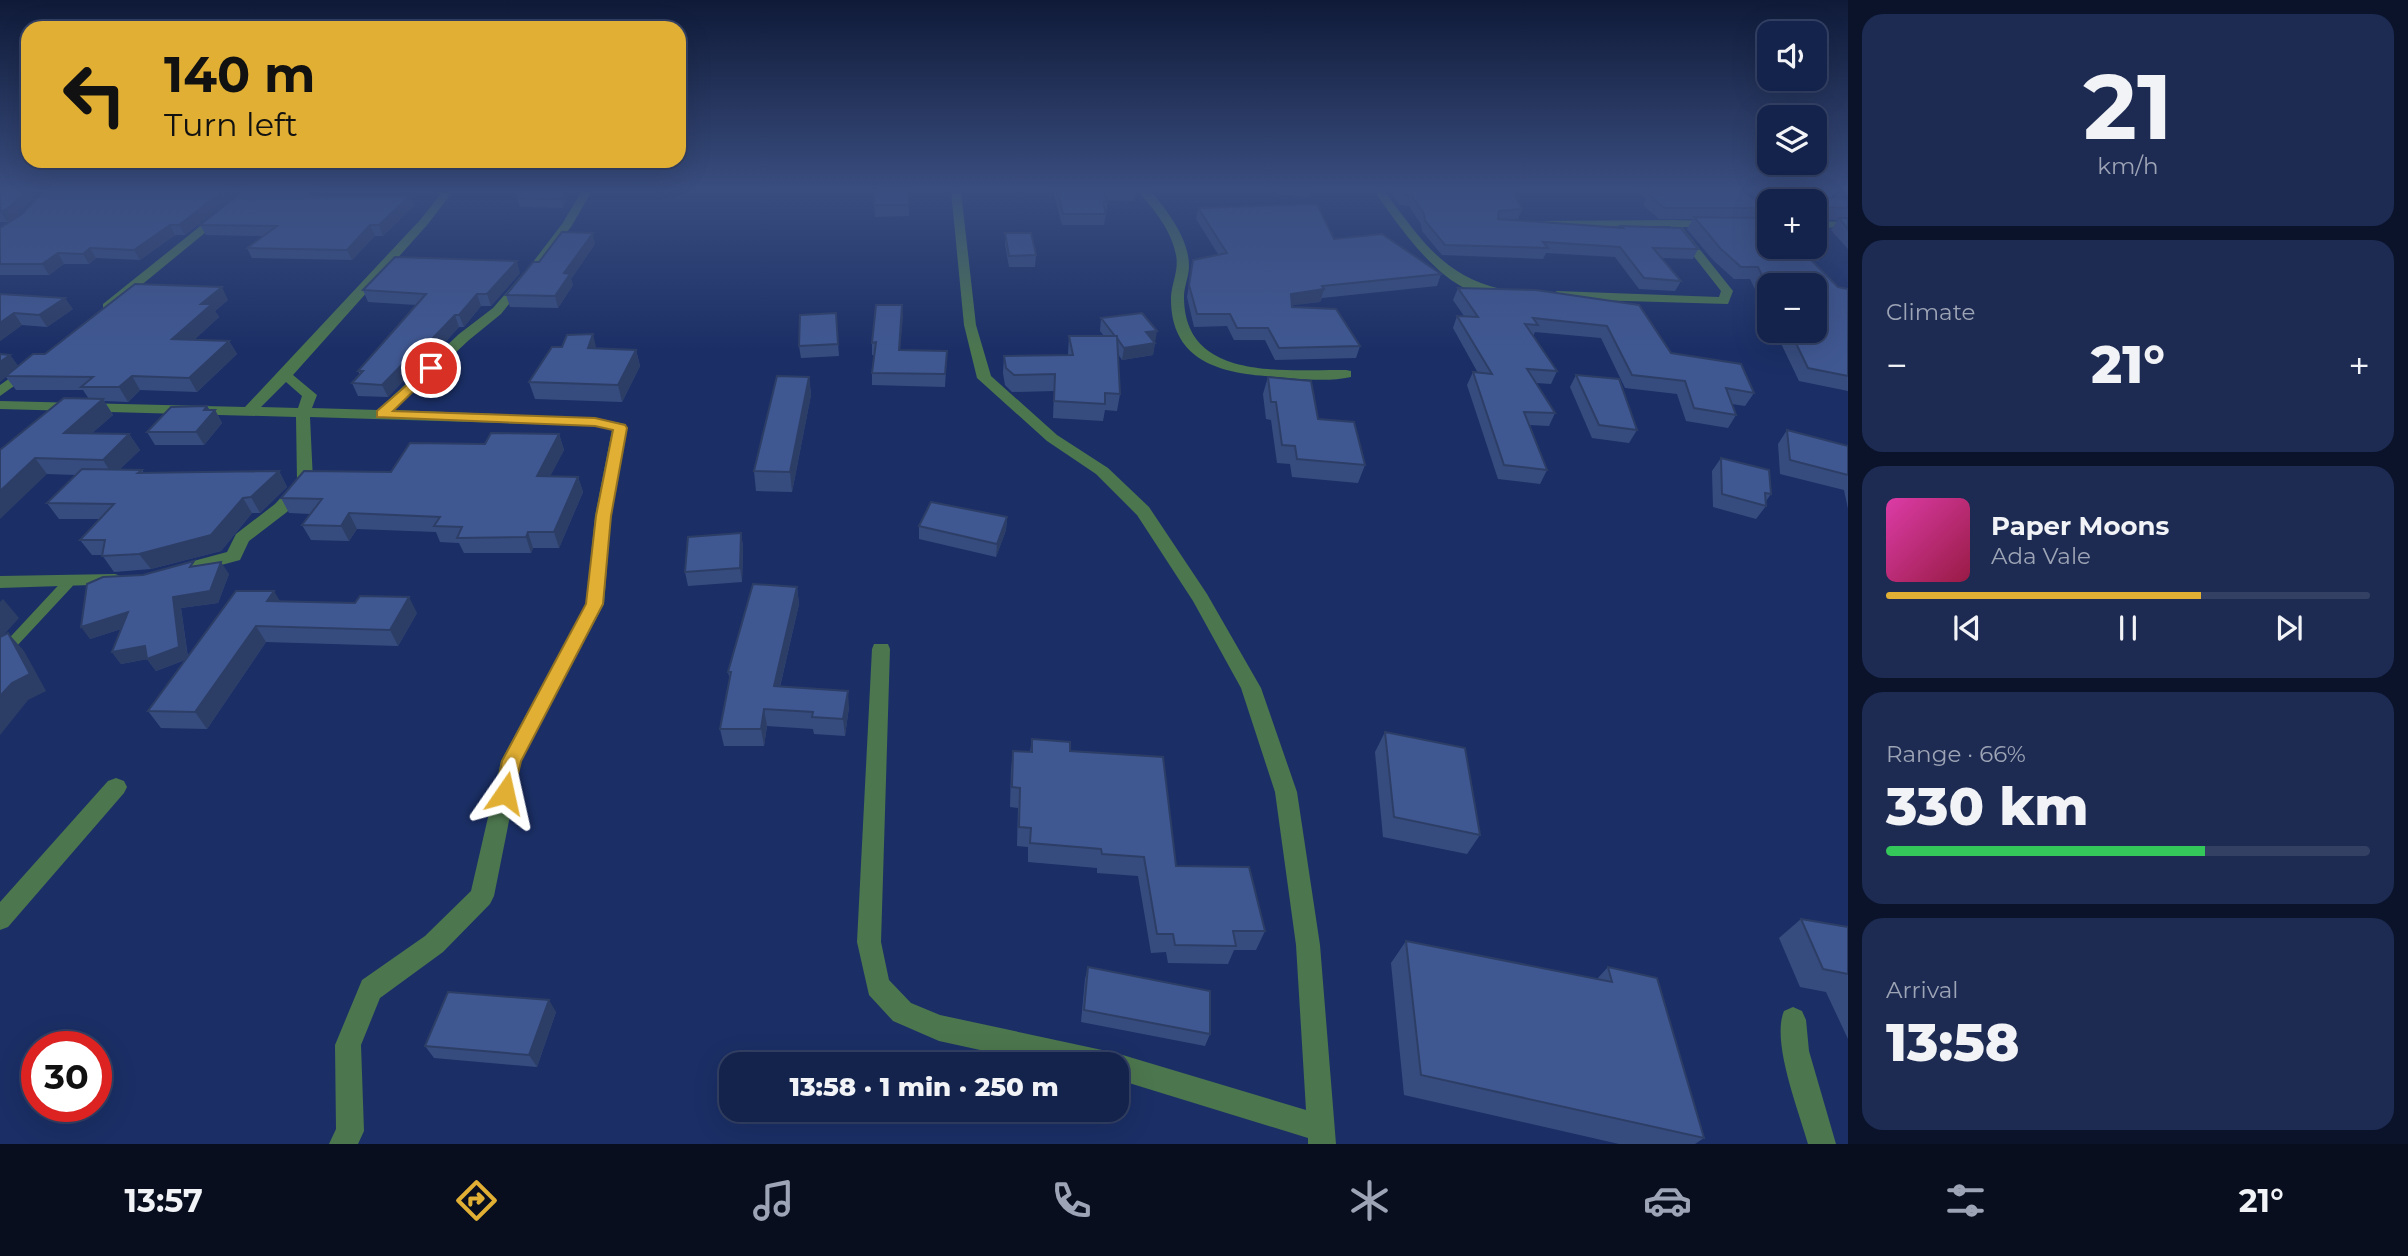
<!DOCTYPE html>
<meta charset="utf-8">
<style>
:root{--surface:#14234c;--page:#1d2b53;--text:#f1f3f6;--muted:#9da4b5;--line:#334064;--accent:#e1af34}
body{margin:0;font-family:Montserrat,sans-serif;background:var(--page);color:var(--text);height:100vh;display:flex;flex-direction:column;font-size:26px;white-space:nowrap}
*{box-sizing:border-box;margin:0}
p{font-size:23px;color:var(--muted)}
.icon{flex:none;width:38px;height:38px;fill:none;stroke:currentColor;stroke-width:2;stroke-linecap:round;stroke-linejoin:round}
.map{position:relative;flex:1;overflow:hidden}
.panel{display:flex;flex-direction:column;gap:14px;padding:14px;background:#0b132a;width:560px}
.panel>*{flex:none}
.guide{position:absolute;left:21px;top:21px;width:665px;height:147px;border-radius:21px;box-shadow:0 7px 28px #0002,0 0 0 2px var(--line);background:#e1af34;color:#111;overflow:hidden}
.fabs{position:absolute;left:1757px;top:21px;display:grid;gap:14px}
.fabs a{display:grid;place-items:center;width:70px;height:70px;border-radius:14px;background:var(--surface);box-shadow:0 7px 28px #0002,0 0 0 2px var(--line);font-size:35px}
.speed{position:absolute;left:21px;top:1031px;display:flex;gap:14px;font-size:35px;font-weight:700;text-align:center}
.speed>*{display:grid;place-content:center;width:91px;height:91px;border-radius:50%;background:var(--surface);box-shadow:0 7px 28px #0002,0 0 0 2px var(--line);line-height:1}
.speed .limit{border:10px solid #d22;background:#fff;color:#111}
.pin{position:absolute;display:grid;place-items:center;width:60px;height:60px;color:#fff;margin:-30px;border:4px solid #fff;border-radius:50%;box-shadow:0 2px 7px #0007}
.me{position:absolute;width:77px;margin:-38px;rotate:11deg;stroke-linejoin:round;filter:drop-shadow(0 0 5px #0008)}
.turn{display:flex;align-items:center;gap:24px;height:147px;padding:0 28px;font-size:32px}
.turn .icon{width:91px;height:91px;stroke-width:2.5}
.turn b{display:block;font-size:49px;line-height:60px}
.big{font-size:52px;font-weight:800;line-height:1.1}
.panel .tile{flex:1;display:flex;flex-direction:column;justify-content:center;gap:10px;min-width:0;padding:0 24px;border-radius:21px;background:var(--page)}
.panel .dial{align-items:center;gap:0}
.dial b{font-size:91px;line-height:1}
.song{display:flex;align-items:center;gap:21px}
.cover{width:84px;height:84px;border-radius:10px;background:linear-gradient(135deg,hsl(320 70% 55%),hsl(340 70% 35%))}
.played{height:7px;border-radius:4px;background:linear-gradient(90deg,var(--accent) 65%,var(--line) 65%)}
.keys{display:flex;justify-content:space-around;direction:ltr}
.heat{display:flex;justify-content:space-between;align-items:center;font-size:38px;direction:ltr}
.charge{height:10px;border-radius:5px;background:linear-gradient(90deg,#34c759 66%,var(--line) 0)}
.trip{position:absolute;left:719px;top:1052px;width:410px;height:70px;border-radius:21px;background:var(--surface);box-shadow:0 7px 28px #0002,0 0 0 2px var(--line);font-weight:800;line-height:70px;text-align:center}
.dock{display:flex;height:112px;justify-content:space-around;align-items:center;background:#080e1e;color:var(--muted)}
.dock .icon{width:49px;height:49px}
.dock .on{color:var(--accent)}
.dock b{font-size:32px;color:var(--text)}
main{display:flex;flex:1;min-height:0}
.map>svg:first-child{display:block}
</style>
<main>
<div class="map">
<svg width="1848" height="1144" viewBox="0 0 1848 1144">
<rect width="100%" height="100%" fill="#1b2f66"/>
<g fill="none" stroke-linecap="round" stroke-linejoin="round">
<!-- lane -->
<path stroke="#4c764e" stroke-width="11" d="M0,656L68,583"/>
<!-- street -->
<g fill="#4c764e" fill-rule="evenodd">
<path d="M244,191H256L111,310H103V304Z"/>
<path d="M437,191H447L450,195L428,224L293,375L317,395L312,408L378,410L459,334L493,308L533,262L562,224L582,191H592L571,227L501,314L469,340L394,410L595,418L625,424L627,427L611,516L604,604L521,761L494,896L490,904L443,952L380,998L361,1045L364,1131L358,1144H329L336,1129L335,1045L362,980L425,936L471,891L501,761L586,604L595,516L612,430L595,426L310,417L313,481L311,484L287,512L249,541L240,560L177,577L171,575L168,571L171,567L227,552L236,534L275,504L297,480L296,417L0,409V401L245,407L420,220L440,195ZM286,382L302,396L298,408L261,407Z"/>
<path d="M951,191H961L976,325L991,376L1057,435L1108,468L1149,507L1207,594L1261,688L1297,792L1320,945L1336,1144H1308V1138L1116,1079V1064H1045L939,1041L893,1021L869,995L857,942L872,649L874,644H888L890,649L881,942L889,980L911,1003L940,1015L1116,1053L1306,1110L1296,945L1275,792L1241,688L1193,601L1137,515L1096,474L1047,441L977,378L964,325Z"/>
<path d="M1138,191H1149L1154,195C1170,214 1189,240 1189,266C1189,277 1184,286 1184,297C1184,383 1287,369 1346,370L1351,371V377C1325,383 1291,378 1265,376C1214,372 1170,357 1171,297C1172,282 1179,270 1176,255C1171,229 1154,210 1138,191Z"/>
<path d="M1374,191H1384C1420,237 1441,275 1501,289V295C1449,303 1400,227 1374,191Z"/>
<path d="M1673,220L1712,221L1718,224L1712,227H1682L1733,291L1728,304L1557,299L1551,295L1557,291L1719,297L1721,291L1670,226L1536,227L1530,224L1536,221Z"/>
<path d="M1815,221L1848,222V228L1815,227Z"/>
<path d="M30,364L35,365V371L0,396V385Z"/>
<path d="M115,574L121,576L124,580L121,584L0,588V576Z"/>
<path d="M116,778L124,781L127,787L124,793L8,927L0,930V902L108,781Z"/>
<path d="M1793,1007L1802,1011L1806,1020L1809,1051L1836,1144H1808C1799,1111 1771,1042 1784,1011Z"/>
</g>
</g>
<!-- wall -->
<g fill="#374c7e">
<path d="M0,191H40L17,216L7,222H0Z"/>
<path d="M324,191L320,196H410L414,206L383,236H375L352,260L252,258L247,248L263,236L206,235L200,225Z"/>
<path d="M569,191L563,208L520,207L517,198Z"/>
<path d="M908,191L909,216L875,217L874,205Z"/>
<path d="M1053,191H1135L1134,201L1107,200L1108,202L1104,225H1062Z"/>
<path d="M1278,191H1311L1309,197L1278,194Z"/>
<path d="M1393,191H1513L1522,209L1518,219L1510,220L1620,228L1621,226L1698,249L1693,259L1662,258L1681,281L1675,291L1639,289L1615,257L1546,253L1543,259L1442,255L1422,231L1421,224L1409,206L1400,205L1393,197Z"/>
<path d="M1638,191H1742L1766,208L1760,218L1825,249L1818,261H1812L1838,287L1848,289V391L1799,381L1775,331H1815L1769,285V311L1763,305L1750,279H1734L1713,260L1687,229L1693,219H1659L1643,205L1646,199Z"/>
<path d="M1768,191H1836L1832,198L1848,200V249L1831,230L1838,220L1821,219L1815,211V201L1816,199L1777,197Z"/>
<path d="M235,195L185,235H175L140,260L96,258L89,264H64L49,275H0V228Z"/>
<path d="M1198,208L1334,239L1441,274L1437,286L1322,298L1320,302L1291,305L1360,346L1356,358L1275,360L1265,340H1234L1227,326L1194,327L1187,297L1193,260L1218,254L1196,219Z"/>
<path d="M1005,233L1036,255L1035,267H1009L1005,245Z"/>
<path d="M595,244L571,279L573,285L558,308L510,307L506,295Z"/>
<path d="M520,273L491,306H481L464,327H459L437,351H432L388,397L358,396L352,383L360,375L358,371L416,305L368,302L363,290Z"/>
<path d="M1458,288L1536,290L1754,393L1745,406L1732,404L1736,415L1728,428L1686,421L1677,394L1625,388L1601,338L1535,332L1533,336L1557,371L1551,384L1536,383L1555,413L1549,426L1530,425L1547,470L1540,484L1498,479L1467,385L1473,372L1478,373L1453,328L1457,316H1464L1453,300Z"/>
<path d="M0,294L73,309L47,327L22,325L0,341Z"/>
<path d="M228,300L215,311L219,317L194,340L229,341L237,354L197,392L140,390L128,402L104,401L113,415L92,433L129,434L140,450L120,469L142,470L144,473L279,471L287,487L260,513H252L221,551L151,569L114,572L102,555H92L80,540L99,519H59L47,503L76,475L47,474L0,450L89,399L83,390H16L6,377L10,355L18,366L45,354Z"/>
<path d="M902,305L900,350L947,351L945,387L872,385V373L874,355H872V343Z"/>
<path d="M836,313L839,356L801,358L799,346Z"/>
<path d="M1101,318L1155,342L1153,355L1122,360L1118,354L1120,394L1117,411L1105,410L1103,421L1053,418L1054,391L1012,392L1005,385L1003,373L1004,356L1068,355L1069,336H1104L1100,331Z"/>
<path d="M597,348L636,350L640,366L622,402L535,399L529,382Z"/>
<path d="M1576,375L1637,430L1629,443L1592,438L1570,387Z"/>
<path d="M809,377L811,395L792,492L756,491L754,471Z"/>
<path d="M1268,377L1318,419L1365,465L1358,483L1292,477L1290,464L1277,463L1271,420L1266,419L1263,394Z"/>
<path d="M207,406L210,410H215L222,423L204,445H155L147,432Z"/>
<path d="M1787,430L1848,446V509L1844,490L1780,474L1778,444Z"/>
<path d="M559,434L564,450L550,476L578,477L583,492L559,548H533L531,553H464L459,543L440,542L436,532L357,529L349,541L311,540L302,525L311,514L289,513L281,498L391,472L485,444Z"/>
<path d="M1721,458L1771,494L1766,501V506L1756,519L1713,507L1712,471Z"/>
<path d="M1007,517L1006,530L996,557L919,539V526Z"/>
<path d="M741,533L743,547L742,582L688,586L685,572Z"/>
<path d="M197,565L229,574L218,603L181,608L188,657L280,601L417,613L398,646L266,642L207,729L161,728L148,711L185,660L156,671L147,659L121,664L112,652L121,629L90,639L143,575Z"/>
<path d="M797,587L799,604L780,687L849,707L845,736L814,734L813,729L767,726L764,746H724L720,729L730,680L728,672Z"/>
<path d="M1385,732L1480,835L1467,854L1383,837L1375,752Z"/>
<path d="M1032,739L1070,751L1176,866L1265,931L1256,950H1234L1228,964L1168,963L1166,952L1151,953L1138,876L1097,873V868L1028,862V847L1017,846L1018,808L1010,807L1011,770L1013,751L1030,752Z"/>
<path d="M1801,919L1848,927V1039L1826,992L1800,987L1779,938Z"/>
<path d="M1406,941L1597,979L1608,967L1704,1138L1695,1144H1619L1404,1095L1391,963Z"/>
<path d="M1088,967L1210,1034L1205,1046L1081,1022L1085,979Z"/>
<path d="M556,1012L537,1067L434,1058L425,1046Z"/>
</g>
<!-- shaded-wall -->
<g fill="#2d3e66">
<path d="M25,191H40L17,216L7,222L1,212Z"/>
<path d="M218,191H233L235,195L185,235L179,225Z"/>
<path d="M310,191H324L310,206L305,196Z"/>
<path d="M564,191H569L563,208L561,199Z"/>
<path d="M410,196L414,206L383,236L379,225Z"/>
<path d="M170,225L175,235L140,260L134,250Z"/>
<path d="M370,225L375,236L352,260L347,250Z"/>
<path d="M593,233L595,244L571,279L573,285L558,308L555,296L564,273Z"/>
<path d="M90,248L96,258L89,264L83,254Z"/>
<path d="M58,253L64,264L49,275L42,264Z"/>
<path d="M517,261L520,273L491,306L487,294Z"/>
<path d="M222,287L228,300L215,311L219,317L180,353L172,339L201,304Z"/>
<path d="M1324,289L1320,302L1288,306L1291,294Z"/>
<path d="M477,294L481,306L464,327L459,315Z"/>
<path d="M65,298L73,309L47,327L39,315Z"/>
<path d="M902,305L903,317L899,362V350Z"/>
<path d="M14,313L22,325L0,341V323Z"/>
<path d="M455,315L459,327L437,351L432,339Z"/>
<path d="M1157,331L1155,343L1146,332Z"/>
<path d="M593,334L597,351L588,348Z"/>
<path d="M427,339L432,351L388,397L382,385Z"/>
<path d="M229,341L237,354L197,392L189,378Z"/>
<path d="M1155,343L1153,355L1122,360L1124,348Z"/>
<path d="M636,350L640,366L622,402L618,385Z"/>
<path d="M10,355L19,367L0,382V362Z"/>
<path d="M132,376L140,390L128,402L119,387Z"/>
<path d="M809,377L811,395L792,492L790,472Z"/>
<path d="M103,399L113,415L75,448L64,433Z"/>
<path d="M207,406L212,414L215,410L222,423L204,445L196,432L204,410Z"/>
<path d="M129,434L140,450L113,476L103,460Z"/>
<path d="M559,434L564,450L542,492L537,476Z"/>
<path d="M35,458L47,474L0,519V491Z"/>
<path d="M279,471L287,487L260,513L251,497Z"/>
<path d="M578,477L583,492L559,548L554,532Z"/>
<path d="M243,498L252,513L221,551L151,569L139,554Z"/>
<path d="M349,513L357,529L349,541L341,526Z"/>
<path d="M1007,517L1006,530L996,557L997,544Z"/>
<path d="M528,532L533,548L531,553L526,537Z"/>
<path d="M741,533L743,547L742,582L740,568Z"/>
<path d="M221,562L229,574L218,603L181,608L188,659L156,671L147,659H148L121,664L112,652L173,597Z"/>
<path d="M797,587L799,604L776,703L774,686Z"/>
<path d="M274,591L284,608L267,601Z"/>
<path d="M409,597L417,613L398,646L390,630Z"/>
<path d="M3,599L19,618L0,639V602Z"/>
<path d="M128,612L137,624L90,639L81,627Z"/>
<path d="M256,626L266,642L207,729L195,712Z"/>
<path d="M8,633L24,651L46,691L28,700L0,735V696L12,683Z"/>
<path d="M848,691L849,707L845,736L843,719Z"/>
<path d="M764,709L767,726L764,746L761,729Z"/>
<path d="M549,1000L556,1012L537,1067L529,1055Z"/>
</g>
<!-- building -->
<g fill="#405892" stroke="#2d3e66" stroke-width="2">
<path d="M0,191H25L11,206L1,212Z"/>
<path d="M44,191H223L179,225H170L134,250L90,248L83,254L58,253L42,264H0V228L22,214Z"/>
<path d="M243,191H310L305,196H410L379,225H370L347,250L247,248L277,226L200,225Z"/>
<path d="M520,191H564L561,199L517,198Z"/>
<path d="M875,191H908L909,205H874Z"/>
<path d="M1057,191H1103L1108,202H1103L1106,214H1063Z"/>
<path d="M1400,191H1513L1522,209L1499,211L1498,219L1623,228L1621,226L1681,228L1698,249L1653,248L1681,281L1644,278L1620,247L1543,242L1548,248L1445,245L1425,221L1424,214L1412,196L1403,195Z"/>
<path d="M1654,191H1742L1766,208H1664L1649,194H1658Z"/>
<path d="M1818,196L1848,200V208L1828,207Z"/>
<path d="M1317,204L1334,239L1382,234L1441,274L1322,286L1324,289L1291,294L1292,307L1336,309L1360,346L1279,348L1268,328H1237L1230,314H1197L1189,285L1193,260L1227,253L1198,208Z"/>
<path d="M1694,217L1769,218V247H1815V241L1825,249L1799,248L1838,287L1848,289V376L1808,368L1790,331H1815V285H1769V290L1758,267H1741L1720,248Z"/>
<path d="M1839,218H1848V229Z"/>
<path d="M562,232L593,233L564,273L570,274L555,296L506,295L533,262H539Z"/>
<path d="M1005,233H1031L1036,255L1009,256Z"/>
<path d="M395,257L517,261L487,294H477L459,315H455L432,339H427L382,385L352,383L363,371H358L426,294L363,290Z"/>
<path d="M135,284L222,287L201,304H212L172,339L229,341L189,378L132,376L119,387H81L93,377L6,376L33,354H45Z"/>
<path d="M1458,288L1536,290L1639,305L1671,353L1741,364L1754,393L1726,388L1736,415L1694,408L1685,381L1632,375L1607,326L1533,318L1538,325L1525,324L1557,371L1527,369L1555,413L1524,412L1547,470L1504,465L1473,372L1492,374L1457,316L1478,317Z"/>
<path d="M0,294L65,298L39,315L14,313L0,323Z"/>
<path d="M876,305H902L899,350L947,351L945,374L872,373L876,342L872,343Z"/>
<path d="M836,313L838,344L799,346L800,315Z"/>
<path d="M1142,313L1157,331L1146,332L1155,343L1124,348L1117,338V336H1115L1101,318Z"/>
<path d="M593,334L588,348L636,350L618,385L529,382L552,347H562L567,335Z"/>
<path d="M1069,336H1117L1120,394L1105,393V404L1054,401L1055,374L1014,375L1006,368L1004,356L1073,355Z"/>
<path d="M0,354L10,355L0,362Z"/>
<path d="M1576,375L1619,379L1637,430L1599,425Z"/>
<path d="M777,376L809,377L790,472L754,471Z"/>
<path d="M1268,377L1311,381L1318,419L1354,422L1365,465L1297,459L1295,446L1282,445L1276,402H1271Z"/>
<path d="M64,398L103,399L64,433L129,434L103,460L35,458L0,491V450Z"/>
<path d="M207,406L204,410H215L196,432H147L171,407Z"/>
<path d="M1787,430L1848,446V475L1790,460Z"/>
<path d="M491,433L559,434L537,476L578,477L554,532H528L526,537L457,538L462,527L434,526L440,517L349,513L341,526L302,525L322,499L281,498L304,471L391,472L410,443L485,444Z"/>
<path d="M1721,458L1769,470L1771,494L1765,493L1766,506L1722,494Z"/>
<path d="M82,469L142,470L138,473L279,471L251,497L243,498L211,535L139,554L102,556L105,540H80L114,504L47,503Z"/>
<path d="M931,502L1007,517L997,544L919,526Z"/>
<path d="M741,533L740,568L685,572L688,537Z"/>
<path d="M194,561L190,567L221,562L210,591L173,597L179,647L147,659L145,646L112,652L128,612L81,627L87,584L103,577L143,575Z"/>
<path d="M753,584L797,587L774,686L848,691L843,719L812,717L813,712L764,709L761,729H720L731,672H728Z"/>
<path d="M236,591H274L267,601L355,603L360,596L409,597L390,630L256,626L195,712L148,711Z"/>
<path d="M8,633L30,674L12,683L0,696V637Z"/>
<path d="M1385,732L1465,748L1480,835L1394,817Z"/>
<path d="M1032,739L1070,742V751L1163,757L1176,866L1249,867L1265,931H1233L1236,946L1175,945L1173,934H1157L1144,857L1102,854L1101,849L1030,843L1031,828L1019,827L1020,788L1012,787L1013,751L1032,752Z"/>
<path d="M1801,919L1848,927V974L1823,969Z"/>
<path d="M1406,941L1612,982L1608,967L1657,978L1704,1138L1421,1075Z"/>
<path d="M1088,967L1210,991V1034L1084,1010Z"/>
<path d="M448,992L549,1000L529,1055L425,1046Z"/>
</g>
<!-- sky -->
<linearGradient id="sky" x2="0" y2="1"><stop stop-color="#0f1a38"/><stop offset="0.54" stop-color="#394d7f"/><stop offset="1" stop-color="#394d7f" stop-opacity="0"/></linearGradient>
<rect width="1848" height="351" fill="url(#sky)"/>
<!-- route -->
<path fill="#e1af34" stroke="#927222" stroke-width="2" d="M431,364L435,365V370L393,411L595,418L625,425L627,428L611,516L603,604L521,761L512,799L505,802L498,799L496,793L502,761L586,604L596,516L613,430L595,426L377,417V411Z"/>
</svg>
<div class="fabs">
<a><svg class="icon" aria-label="sound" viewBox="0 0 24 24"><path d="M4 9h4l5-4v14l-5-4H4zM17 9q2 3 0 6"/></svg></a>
<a><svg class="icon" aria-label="layers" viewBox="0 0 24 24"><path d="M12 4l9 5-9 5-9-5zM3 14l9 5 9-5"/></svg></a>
<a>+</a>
<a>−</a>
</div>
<div class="speed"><div class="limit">30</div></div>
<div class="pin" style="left:431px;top:368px;background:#d93025"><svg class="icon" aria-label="arrive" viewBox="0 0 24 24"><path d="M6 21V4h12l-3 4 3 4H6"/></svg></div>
<svg class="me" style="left:505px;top:793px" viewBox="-20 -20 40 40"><path d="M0-17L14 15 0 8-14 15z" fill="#e1af34" stroke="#fff" stroke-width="4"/></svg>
<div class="trip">13:58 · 1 min · 250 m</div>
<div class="guide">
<div class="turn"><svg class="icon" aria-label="left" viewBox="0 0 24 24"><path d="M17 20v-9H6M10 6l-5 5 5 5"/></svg><div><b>140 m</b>Turn left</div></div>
</div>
</div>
<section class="panel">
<div class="tile dial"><b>21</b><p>km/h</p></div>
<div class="tile"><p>Climate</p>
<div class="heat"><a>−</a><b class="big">21°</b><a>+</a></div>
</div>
<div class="tile">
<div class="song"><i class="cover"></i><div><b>Paper Moons</b><p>Ada Vale</p></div></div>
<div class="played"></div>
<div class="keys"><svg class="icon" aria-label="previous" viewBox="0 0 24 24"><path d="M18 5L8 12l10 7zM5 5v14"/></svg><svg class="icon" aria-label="pause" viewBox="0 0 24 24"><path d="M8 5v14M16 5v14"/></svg><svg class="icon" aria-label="next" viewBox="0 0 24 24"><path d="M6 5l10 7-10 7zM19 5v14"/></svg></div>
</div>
<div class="tile"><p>Range · 66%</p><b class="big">330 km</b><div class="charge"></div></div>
<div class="tile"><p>Arrival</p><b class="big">13:58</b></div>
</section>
</main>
<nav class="dock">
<b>13:57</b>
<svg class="icon on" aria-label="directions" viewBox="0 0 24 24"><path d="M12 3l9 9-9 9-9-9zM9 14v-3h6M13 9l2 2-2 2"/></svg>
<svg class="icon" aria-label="music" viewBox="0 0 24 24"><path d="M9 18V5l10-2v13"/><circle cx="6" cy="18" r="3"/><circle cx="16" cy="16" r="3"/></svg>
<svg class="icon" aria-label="phone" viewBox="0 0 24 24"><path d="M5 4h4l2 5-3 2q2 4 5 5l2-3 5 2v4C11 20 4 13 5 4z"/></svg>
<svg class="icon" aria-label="climate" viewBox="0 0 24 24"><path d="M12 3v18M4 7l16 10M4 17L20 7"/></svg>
<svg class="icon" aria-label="car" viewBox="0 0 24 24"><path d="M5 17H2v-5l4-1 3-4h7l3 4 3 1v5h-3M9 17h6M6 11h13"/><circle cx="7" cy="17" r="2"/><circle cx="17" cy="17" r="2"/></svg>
<svg class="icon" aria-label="filters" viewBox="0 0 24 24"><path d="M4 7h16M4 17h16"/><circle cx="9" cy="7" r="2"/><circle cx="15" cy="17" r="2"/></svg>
<b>21°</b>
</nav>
